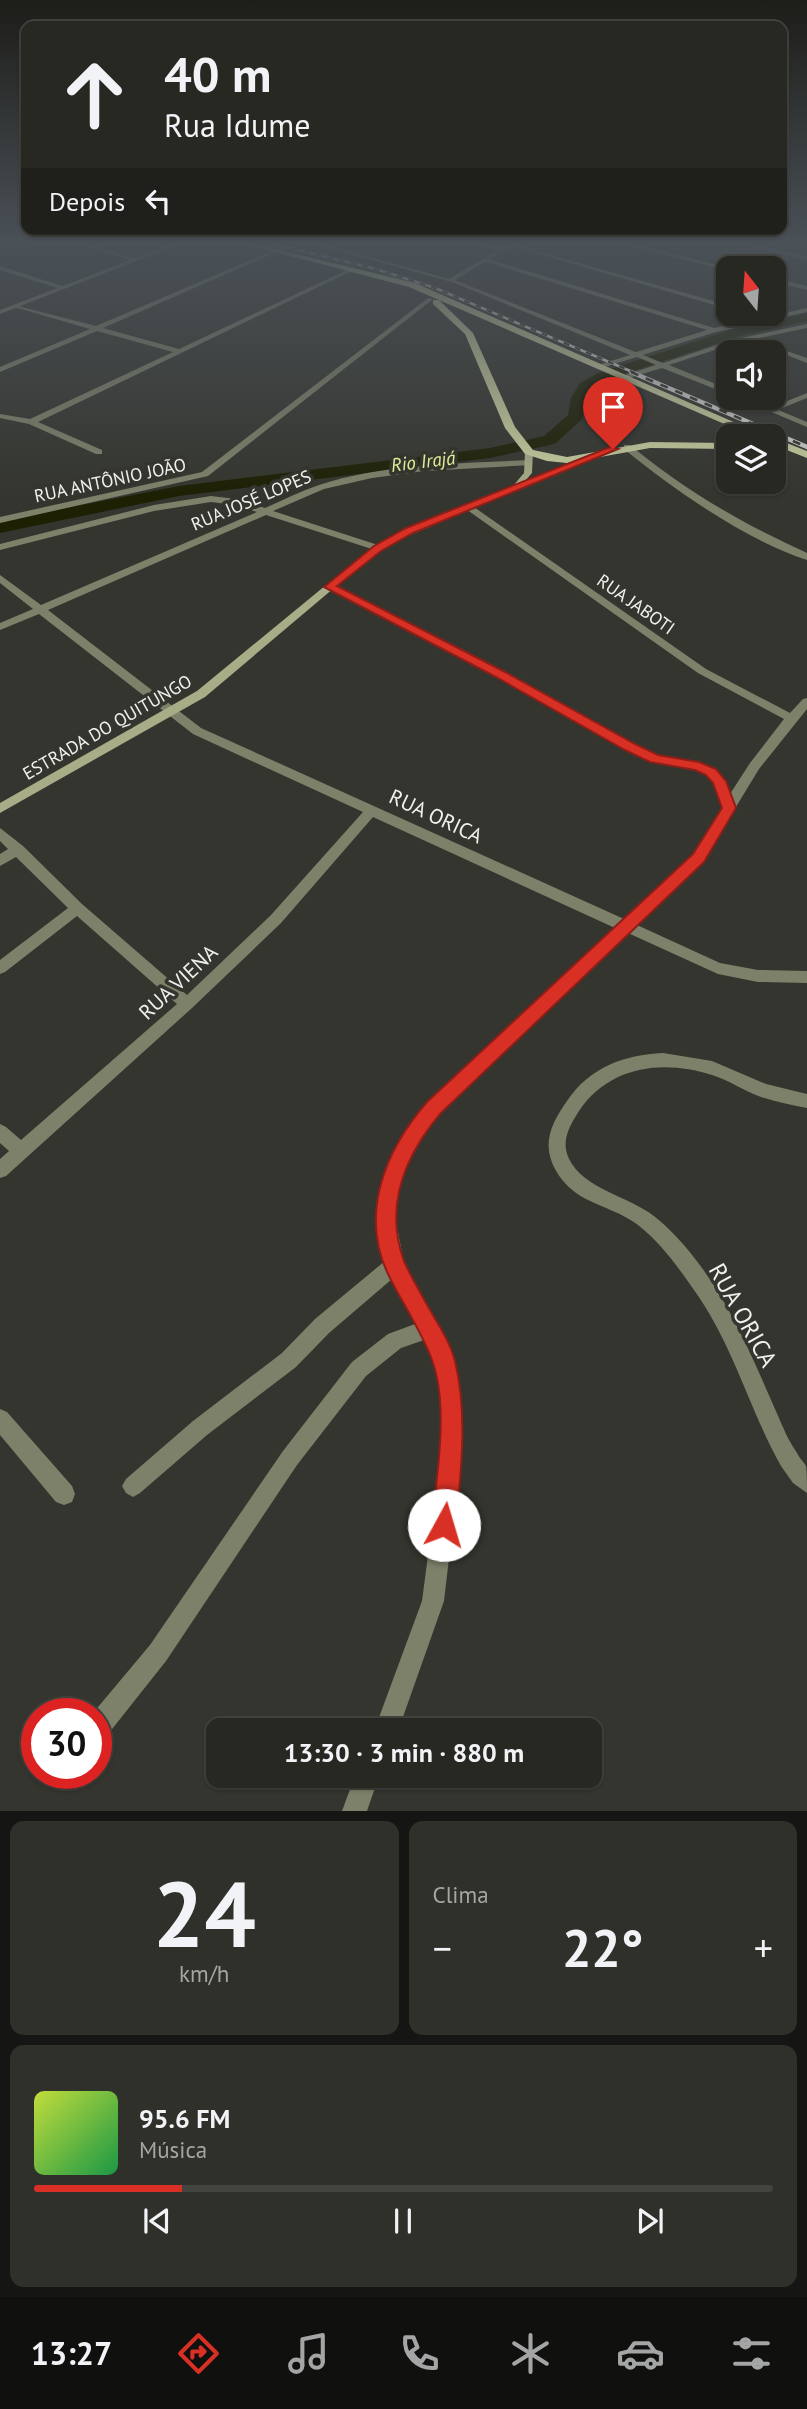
<!DOCTYPE html>
<html lang="pt">
<meta charset="utf-8">
<style>
:root{--surface:#272822;--page:#2f302a;--text:#f1f3f6;--muted:#a4a6a5;--line:#434440;--accent:#d93025}
body{margin:0;font-family:"PT Sans",sans-serif;background:var(--page);color:var(--text);height:100vh;display:flex;flex-direction:column;font-size:26px;white-space:nowrap}
*{box-sizing:border-box;margin:0}
p{font-size:23px;color:var(--muted)}
.icon{flex:none;width:38px;height:38px;fill:none;stroke:currentColor;stroke-width:2;stroke-linecap:round;stroke-linejoin:round}
.map{position:relative;height:1811px;overflow:hidden}
.side{display:flex;flex-direction:column;gap:10px;padding:10px;background:#151613;flex:1}
.side>*{flex:none}
.hud{position:absolute;left:21px;top:21px;width:766px;height:214px;border-radius:14px;box-shadow:0 2px 5px #0004,0 0 0 2px var(--line);background:#272822;color:var(--text);overflow:hidden}
.needle{width:46px;rotate:343deg}
.tools{position:absolute;left:716px;top:256px;display:grid;gap:14px}
.tools a{display:grid;place-items:center;width:70px;height:70px;border-radius:14px;background:var(--surface);box-shadow:0 2px 5px #0004,0 0 0 2px var(--line);font-size:35px}
.speed{position:absolute;left:21px;top:1698px;display:flex;gap:14px;font-size:35px;font-weight:700;text-align:center}
.speed>*{display:grid;place-content:center;width:91px;height:91px;border-radius:50%;background:var(--surface);box-shadow:0 2px 5px #0004,0 0 0 2px var(--line);line-height:1}
.speed .limit{border:10px solid #d22;background:#fff;color:#111}
.pin{position:absolute;display:grid;place-items:center;width:60px;height:60px;color:#fff;margin:-72px -30px;border-radius:50% 50% 50% 0;rotate:-45deg;box-shadow:0 0 7px #0007}
.pin .icon{rotate:45deg}
.me{position:absolute;width:77px;margin:-38px;rotate:6deg;stroke-linejoin:round;filter:drop-shadow(0 0 5px #0008)}
.turn{display:flex;align-items:center;gap:24px;height:147px;padding:0 28px;font-size:32px}
.turn .icon{width:91px;height:91px;stroke-width:2.5}
.turn b{display:block;font-size:49px;line-height:60px}
.then{display:flex;align-items:center;height:66px;padding:0 28px;background:#0003;gap:14px;font-size:26px}
.big{font-size:52px;font-weight:600;line-height:1.1}
.side .card{flex:1;display:flex;flex-direction:column;justify-content:center;gap:10px;min-width:0;padding:0 24px;border-radius:14px;background:var(--page)}
.side .dial{align-items:center;gap:0}
.dial b{font-size:91px;line-height:1}
.song{display:flex;align-items:center;gap:21px}
.cover{width:84px;height:84px;border-radius:10px;background:linear-gradient(135deg,hsl(70 70% 55%),hsl(140 70% 35%))}
.played{height:7px;border-radius:4px;background:linear-gradient(90deg,var(--accent) 20%,var(--line) 20%)}
.keys{display:flex;justify-content:space-around;direction:ltr}
.heat{display:flex;justify-content:space-between;align-items:center;font-size:38px;direction:ltr}
.side .tiles{flex:1;display:grid;gap:10px;grid-template-columns:1fr 1fr}
.card:last-child{grid-column:span 2}
.trip{position:absolute;left:206px;top:1718px;width:396px;height:70px;border-radius:14px;background:var(--surface);box-shadow:0 2px 5px #0004,0 0 0 2px var(--line);font-weight:600;line-height:70px;text-align:center}
.tab-bar{display:flex;height:112px;justify-content:space-around;align-items:center;background:#10100e;color:var(--muted)}
.tab-bar .icon{width:49px;height:49px}
.tab-bar .active{color:var(--accent)}
.tab-bar b{font-size:32px;color:var(--text)}
.map>svg:first-child{display:block}
</style>
<div class="map">
<svg width="807" height="1811" viewBox="0 0 807 1811">
<rect width="100%" height="100%" fill="#34352e"/>
<g fill="none" stroke-linecap="round" stroke-linejoin="round">
<!-- river -->
<path fill="#1e2004" fill-rule="evenodd" d="M807,313V321L740,336L608,379L591,389L582,419L556,443L550,445L490,458L179,496L0,533V521L179,486L490,448L544,436L568,415L571,398L580,383L598,373L731,330Z"/>
<!-- minor -->
<g fill="#7e816a" fill-rule="evenodd">
<path d="M75,243H83L138,260L133,261Z"/>
<path d="M312,243H320L453,280L448,281Z"/>
<path d="M474,243H483L505,249L502,251Z"/>
<path d="M508,243L728,305V309L508,245Z"/>
<path d="M619,243H628L730,268H728V271Z"/>
<path d="M736,243H745L807,256V260Z"/>
<path d="M274,250L279,251L103,328L179,349L351,268L356,269L38,422L102,450V454H96L29,424L0,418V414L30,419L173,352L97,331L0,372V367L90,329L14,307V305L96,326Z"/>
<path d="M485,258L714,328L807,308V312L716,332L636,357L633,353L707,330L483,261Z"/>
<path d="M0,266L65,287L66,288L61,289L0,270Z"/>
<path d="M774,278L807,286V290L774,282Z"/>
<path d="M428,298L433,299L208,476L0,523V517L202,472Z"/>
<path d="M746,337L807,358V363L746,339Z"/>
<path d="M807,393V398L772,412L765,410Z"/>
<path d="M624,445H630C684,490 743,524 807,553V560C746,540 674,490 624,449Z"/>
<path d="M529,460L532,461V465L424,471L372,478L324,489L273,511L381,546V550H375L266,515L48,610L201,728L624,919L693,855L722,807L713,783L707,775L696,770L651,762L626,750L497,676L326,589V585H334C391,614 449,642 506,672C555,698 601,729 651,752C686,769 713,749 730,794L750,763L784,719L698,673L463,507L471,505L706,669L790,713L803,699L807,698V709L759,769L703,861L637,925L720,963L758,970L807,971V983L758,982L718,974L628,933L440,1113L419,1137L407,1161L398,1189L395,1217L404,1263L454,1359L461,1403V1456L444,1601L398,1731H374L422,1601L441,1456V1403L434,1361L424,1340L401,1348L366,1376L297,1465L166,1661L105,1738L96,1741V1713H93L150,1645L283,1451L352,1362L388,1334L415,1324L392,1279L329,1333L296,1367L207,1435L140,1493L133,1497L126,1493L122,1486L126,1479L193,1421L282,1353L315,1319L385,1261C383,1247 378,1232 377,1217C375,1174 401,1133 428,1103L615,928L373,817L281,923L192,1008L6,1176L0,1178V1159L9,1151L0,1143V1124L6,1127L21,1140L177,1004L77,916L5,972L0,974V960L68,908L16,857L0,866V854L8,849L0,841V828L23,846L82,904L187,995L271,915L363,812L193,734L39,614L0,630V623L33,609L0,583V575L41,605L257,512L235,505L211,502L154,511L0,550V544L154,505L211,496L236,499L265,508C283,500 301,491 319,485C386,463 459,464 529,460Z"/>
<path d="M663,1053L712,1061L766,1084L807,1094V1108C791,1105 776,1102 761,1097C744,1091 729,1080 712,1075C663,1059 609,1066 579,1111C568,1128 559,1145 572,1164C590,1192 634,1197 660,1221C721,1275 750,1353 782,1425C786,1435 791,1444 797,1453C799,1458 804,1462 806,1466C807,1473 807,1485 807,1493L793,1483L781,1466C749,1409 733,1344 694,1290C678,1267 661,1243 638,1225C622,1213 604,1208 586,1199C563,1188 543,1160 550,1134C553,1122 560,1111 567,1101C590,1067 624,1055 663,1053Z"/>
<path d="M0,1409L7,1412L72,1486L75,1494L72,1502L64,1505L56,1502L0,1435Z"/>
<path d="M45,1773H72L65,1786L56,1789L47,1786L44,1777Z"/>
<path d="M355,1776H379L367,1811H342Z"/>
</g>
<!-- tertiary -->
<g fill="#7e816a" fill-rule="evenodd">
<path d="M175,243H182L0,314V310Z"/>
<path d="M510,243H516L455,280L663,363L732,340L807,324V328L736,343L669,365L728,389V394L662,368L622,380V376L656,365L637,357L598,369V365L630,355L447,280Z"/>
<path d="M736,397H747L807,422V427Z"/>
</g>
<!-- secondary -->
<path fill="#a8ad87" fill-rule="evenodd" d="M529,449L533,452L532,473L525,481L588,455L595,457L396,541L360,566L205,697L0,813V803L197,691L354,562L390,537L513,486L524,473L525,452Z"/>
<!-- primary -->
<g fill="#c9cf9e" fill-rule="evenodd">
<path d="M241,243H251L415,283L766,436H752L409,287Z"/>
<path d="M433,300H439L473,333L515,427L533,450L567,457L650,442L728,443V449L650,448L567,463L547,461L525,454L505,428L465,334L433,304Z"/>
<path d="M774,438L807,451V458L774,445Z"/>
</g>
<!-- rail-far1 casing -->
<g stroke="#d2d3ce" stroke-width="2.5">
<path id="rail-far1" d="M269,243L376,269L435,288L635,373"/>
</g>
<!-- rail casing -->
<g stroke="#d2d3ce" stroke-width="4.5">
<path id="rail" d="M631,372L807,447"/>
</g>
<!-- rail-far1 -->
<use href="#rail-far1" stroke="#34352e" stroke-width="2" stroke-dasharray="6" stroke-linecap="butt"/>
<!-- rail -->
<use href="#rail" stroke="#34352e" stroke-width="2.5" stroke-dasharray="8" stroke-linecap="butt"/>
</g>
<!-- sky -->
<linearGradient id="sky" x2="0" y2="1"><stop stop-color="#1d1d19"/><stop offset="0.49" stop-color="#4a5157"/><stop offset="1" stop-color="#4a5157" stop-opacity="0"/></linearGradient>
<rect width="807" height="496" fill="url(#sky)"/>
<!-- route -->
<path fill="#d93025" stroke="#8d1f18" stroke-width="2" d="M610,447L618,449L413,533L381,551L337,586L505,672L635,744L658,755L699,762L716,769L726,781L736,808L704,862L440,1114C405,1156 384,1206 404,1261C410,1275 419,1290 426,1303C436,1321 450,1341 455,1361C468,1415 461,1471 456,1525L452,1534L444,1537L435,1534L431,1525C437,1478 449,1405 432,1360C421,1330 402,1303 388,1274C359,1213 386,1149 427,1102L693,854L722,808L713,783L706,775L695,770L650,762L625,750L496,677L324,587L374,546L406,528Z"/>
<g text-anchor="middle" dominant-baseline="central" stroke-width="7" stroke-linejoin="round" paint-order="stroke">
<!-- far-street labels -->
<g font-size="18" fill="#f0f1ec" stroke="#34352e">
<text transform="translate(110 480) rotate(-12)">RUA ANTÔNIO JOÃO</text>
<text transform="translate(251 500) rotate(-23)">RUA JOSÉ LOPES</text>
<text transform="translate(636 604) rotate(35)">RUA JABOTI</text>
<text transform="translate(107 727) rotate(-30)">ESTRADA DO QUITUNGO</text>
</g>
<!-- far-water labels -->
<g font-size="19" font-style="italic" fill="#e2eb96" stroke="#34352e">
<text transform="translate(423 461) rotate(-7)">Rio Irajá</text>
</g>
<!-- street labels -->
<g font-size="21" fill="#f0f1ec" stroke="#34352e">
<text transform="translate(436 816) rotate(25)">RUA ORICA</text>
<text transform="translate(178 982) rotate(-43)">RUA VIENA</text>
</g>
<!-- near-street labels -->
<g font-size="24" fill="#f0f1ec" stroke="#34352e">
<text transform="translate(743 1315) rotate(61)">RUA ORICA</text>
</g>
</g>
</svg>
<div class="tools">
<a><svg class="needle" viewBox="-14 -14 28 28"><path d="M0-13l5 13h-10z" fill="#e53935"/><path d="M0 13l5-13h-10z" fill="#a4a6a5"/></svg></a>
<a><svg class="icon" aria-label="sound" viewBox="0 0 24 24"><path d="M4 9h4l5-4v14l-5-4H4zM17 9q2 3 0 6"/></svg></a>
<a><svg class="icon" aria-label="layers" viewBox="0 0 24 24"><path d="M12 4l9 5-9 5-9-5zM3 14l9 5 9-5"/></svg></a>
</div>
<div class="speed"><div class="limit">30</div></div>
<div class="pin" style="left:613px;top:449px;background:#d93025"><svg class="icon" aria-label="arrive" viewBox="0 0 24 24"><path d="M6 21V4h12l-3 4 3 4H6"/></svg></div>
<svg class="me" style="left:444px;top:1525px" viewBox="-20 -20 40 40"><circle r="19" fill="#fff"/><path d="M0-13L10 11 0 6-10 11z" fill="#d93025"/></svg>
<div class="trip">13:30 · 3 min · 880 m</div>
<div class="hud">
<div class="turn"><svg class="icon" aria-label="ahead" viewBox="0 0 24 24"><path d="M12 20V5M6 11l6-6 6 6"/></svg><div><b>40 m</b>Rua Idume</div></div>
<div class="then">Depois<svg class="icon" aria-label="left" viewBox="0 0 24 24"><path d="M17 20v-9H6M10 6l-5 5 5 5"/></svg></div>
</div>
</div>
<section class="side">
<div class="tiles">
<div class="card dial"><b>24</b><p>km/h</p></div>
<div class="card"><p>Clima</p>
<div class="heat"><a>−</a><b class="big">22°</b><a>+</a></div>
</div>
<div class="card">
<div class="song"><i class="cover"></i><div><b>95.6 FM</b><p>Música</p></div></div>
<div class="played"></div>
<div class="keys"><svg class="icon" aria-label="previous" viewBox="0 0 24 24"><path d="M18 5L8 12l10 7zM5 5v14"/></svg><svg class="icon" aria-label="pause" viewBox="0 0 24 24"><path d="M8 5v14M16 5v14"/></svg><svg class="icon" aria-label="next" viewBox="0 0 24 24"><path d="M6 5l10 7-10 7zM19 5v14"/></svg></div>
</div>
</div>
</section>
<nav class="tab-bar">
<b>13:27</b>
<svg class="icon active" aria-label="directions" viewBox="0 0 24 24"><path d="M12 3l9 9-9 9-9-9zM9 14v-3h6M13 9l2 2-2 2"/></svg>
<svg class="icon" aria-label="music" viewBox="0 0 24 24"><path d="M9 18V5l10-2v13"/><circle cx="6" cy="18" r="3"/><circle cx="16" cy="16" r="3"/></svg>
<svg class="icon" aria-label="phone" viewBox="0 0 24 24"><path d="M5 4h4l2 5-3 2q2 4 5 5l2-3 5 2v4C11 20 4 13 5 4z"/></svg>
<svg class="icon" aria-label="climate" viewBox="0 0 24 24"><path d="M12 3v18M4 7l16 10M4 17L20 7"/></svg>
<svg class="icon" aria-label="car" viewBox="0 0 24 24"><path d="M5 17H2v-5l4-1 3-4h7l3 4 3 1v5h-3M9 17h6M6 11h13"/><circle cx="7" cy="17" r="2"/><circle cx="17" cy="17" r="2"/></svg>
<svg class="icon" aria-label="filters" viewBox="0 0 24 24"><path d="M4 7h16M4 17h16"/><circle cx="9" cy="7" r="2"/><circle cx="15" cy="17" r="2"/></svg>
</nav>
